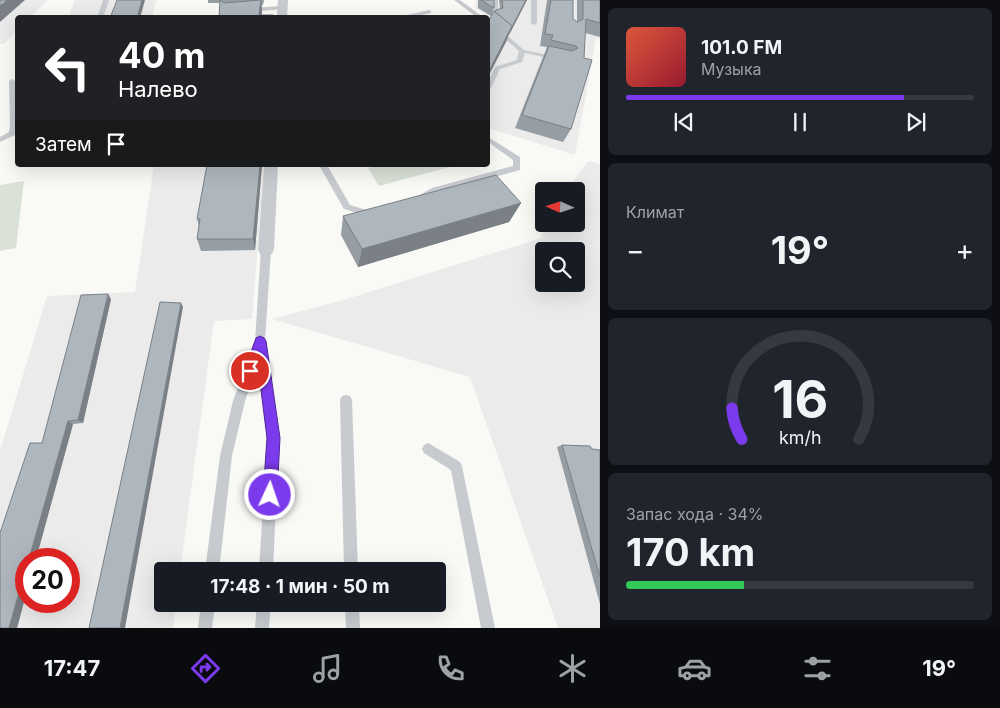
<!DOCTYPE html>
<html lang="ru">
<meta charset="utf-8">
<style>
:root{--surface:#171b24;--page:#20242c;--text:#f1f3f6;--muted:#9ea1a6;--line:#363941;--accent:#7c3aed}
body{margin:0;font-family:Inter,sans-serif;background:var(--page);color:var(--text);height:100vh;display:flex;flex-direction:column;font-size:19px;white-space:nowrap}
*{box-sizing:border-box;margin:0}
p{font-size:16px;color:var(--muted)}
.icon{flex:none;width:28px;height:28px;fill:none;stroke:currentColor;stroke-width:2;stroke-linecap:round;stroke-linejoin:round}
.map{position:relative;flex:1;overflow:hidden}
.sheet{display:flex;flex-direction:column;gap:8px;padding:8px;background:#0d0f14;width:400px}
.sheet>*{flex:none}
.guide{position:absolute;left:15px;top:15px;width:475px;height:152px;border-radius:5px;box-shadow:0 5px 20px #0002;background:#202124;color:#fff;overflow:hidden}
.needle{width:32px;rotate:273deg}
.tools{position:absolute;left:535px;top:182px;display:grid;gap:10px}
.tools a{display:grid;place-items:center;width:50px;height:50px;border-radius:5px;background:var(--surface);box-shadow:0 5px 20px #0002;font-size:25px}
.speed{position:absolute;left:15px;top:548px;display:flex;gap:10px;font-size:25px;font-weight:700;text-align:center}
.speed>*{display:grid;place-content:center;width:65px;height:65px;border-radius:50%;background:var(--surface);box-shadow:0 5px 20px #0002;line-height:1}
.speed .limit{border:8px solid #d22;background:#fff;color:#111}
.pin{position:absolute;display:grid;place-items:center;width:42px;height:42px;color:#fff;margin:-21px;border:2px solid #fff;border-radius:50%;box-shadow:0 1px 5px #0007}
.me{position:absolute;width:55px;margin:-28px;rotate:3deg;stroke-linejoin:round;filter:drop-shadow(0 0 4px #0008)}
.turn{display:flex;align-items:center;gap:18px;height:105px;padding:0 20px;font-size:22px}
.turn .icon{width:65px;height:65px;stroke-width:2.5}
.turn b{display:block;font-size:35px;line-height:42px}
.then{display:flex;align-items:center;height:48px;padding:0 20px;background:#0003;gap:10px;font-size:19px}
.big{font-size:38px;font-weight:700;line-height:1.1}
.sheet .tile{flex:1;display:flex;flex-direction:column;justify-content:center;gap:8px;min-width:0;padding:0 18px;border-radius:8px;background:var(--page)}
.sheet .dial{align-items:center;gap:0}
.dial svg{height:130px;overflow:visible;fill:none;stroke:var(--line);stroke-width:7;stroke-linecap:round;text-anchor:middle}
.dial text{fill:var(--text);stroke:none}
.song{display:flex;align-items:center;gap:15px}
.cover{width:60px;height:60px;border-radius:8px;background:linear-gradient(135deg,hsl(10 70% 55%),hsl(350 70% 35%))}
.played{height:5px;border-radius:2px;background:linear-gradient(90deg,var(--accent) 80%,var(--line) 80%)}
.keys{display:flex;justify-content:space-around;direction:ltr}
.heat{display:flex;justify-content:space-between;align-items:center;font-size:28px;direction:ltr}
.charge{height:8px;border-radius:4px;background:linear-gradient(90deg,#34c759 34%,var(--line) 0)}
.trip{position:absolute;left:154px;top:562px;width:292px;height:50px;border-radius:5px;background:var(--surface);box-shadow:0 5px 20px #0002;font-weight:700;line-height:50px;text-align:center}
.dock{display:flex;height:80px;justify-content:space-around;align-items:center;background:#090b0e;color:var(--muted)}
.dock .icon{width:35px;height:35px}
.dock .selected{color:var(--accent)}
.dock b{font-size:22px;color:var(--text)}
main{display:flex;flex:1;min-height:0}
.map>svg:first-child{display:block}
</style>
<main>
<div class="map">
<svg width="600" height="628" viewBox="0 0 600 628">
<rect width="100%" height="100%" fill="#f9f9f6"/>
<!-- built -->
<g fill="#eaebea" fill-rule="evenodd">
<path d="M0,0H48L30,17L18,18L17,30L4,44H0Z"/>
<path d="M75,0H156L152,17L68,18Z"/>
<path d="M476,0H600V40L596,38L575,155L488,128V24L494,18L475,8Z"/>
<path d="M588,161L600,164V628H558L470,377L272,319L347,299L541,238L546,224H576V191H566ZM544,251H576V284H544Z"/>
<path d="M154,165H264L252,319L214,321L180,571H162V604H176L173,628H0V451L47,296L135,292ZM26,559H69V601H26Z"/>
</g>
<!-- green -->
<g fill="#dae1d7">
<path d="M380,165H457L379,186L368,168Z"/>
<path d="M24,181L16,248L0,251V185Z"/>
</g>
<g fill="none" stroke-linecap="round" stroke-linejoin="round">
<!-- lane -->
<g fill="#c7cacf" fill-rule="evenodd">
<path d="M103,0H109L103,18H97Z"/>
<path d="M454,0H460L484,18H478Z"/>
<path d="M492,0H498V16L493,15Z"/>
<path d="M531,0H537V23L534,25L531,23Z"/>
<path d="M283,6L285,7V9L249,12L246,10L249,8Z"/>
<path d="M429,10L431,11V13L408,18H394Z"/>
<path d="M488,19L524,50L561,58L558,60L525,53L522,62L500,69L491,88L488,90V82L495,67L517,60L519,51L488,24Z"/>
<path d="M12,79L15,81L18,125L15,135L0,142V137L9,132L10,125L9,81Z"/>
<path d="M488,137L520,157V170L438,192L422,201H416V197L432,188L513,166V160L488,142Z"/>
<path d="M319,165H327L350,205L370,211H377V215L370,217L344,209Z"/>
<path d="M266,246L271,249L265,342L279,438L273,571H259L267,438L258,362L245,401L232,456L219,571H205L220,456L233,401L255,341L261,249Z"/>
<path d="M346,395L350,396L352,400L358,571H344L340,400L342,396Z"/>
<path d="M428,443L460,462L462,466L495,628H481L451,470L424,453L422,449L424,445Z"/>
<path d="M201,604H215L212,628H198Z"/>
<path d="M257,604H271L269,628H255Z"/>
<path d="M345,604H359L360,628H346Z"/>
</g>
<!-- street -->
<g fill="#c7cacf" fill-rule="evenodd">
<path d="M278,0H288L287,18H277Z"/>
<path d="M264,165H278L274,249L272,254L266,256L260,254L258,249Z"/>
</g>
</g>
<!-- wall -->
<g fill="#969da3">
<path d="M208,0H264L263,5H262V15H273V18H219L220,3H208Z"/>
<path d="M478,0H494V8L491,16L478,8Z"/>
<path d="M499,0H527L509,35V34L506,42L495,12L500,9Z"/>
<path d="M547,0H573V19L577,22V0H600V37L585,33L571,129L563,142L515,128L547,47L540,46Z"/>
<path d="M207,165H262L255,250L201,251L197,239L199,226L197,219Z"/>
<path d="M521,203L509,222L358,267L341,235L343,216Z"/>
<path d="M111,299L83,423L73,424L17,628H0L42,443Z"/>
<path d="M562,445L592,449L600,450V604L557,447Z"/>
</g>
<!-- shaded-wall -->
<g fill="#7a8085">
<path d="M7,0H25L0,22V6Z"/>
<path d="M142,0H145L140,18H137Z"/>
<path d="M261,0L262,12L261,18L259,15Z"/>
<path d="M526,0H527L509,35L512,27Z"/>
<path d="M512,26L506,42L488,77V73Z"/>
<path d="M260,165H262L255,250L253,239Z"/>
<path d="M521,203L509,222L358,267L362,249Z"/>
<path d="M108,294L111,299L83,423L78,420Z"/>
<path d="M181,303L183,307L125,628H120Z"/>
<path d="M68,421L73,424L36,559H29Z"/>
<path d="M26,568V593L17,628H9Z"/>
</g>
<!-- building -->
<g fill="#afb7be" stroke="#7a8085">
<path d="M0,0H7L0,6Z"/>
<path d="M117,0H142L137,18H110Z"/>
<path d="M220,0L224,3L261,0L259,15H273L272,18H219Z"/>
<path d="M481,0H494V8Z"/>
<path d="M502,0H526L512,27V26L495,12L496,10L503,8Z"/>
<path d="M551,0H573V19L577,22L583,19V0H600V23L586,19L584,58L592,60L571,129L522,115L549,46L572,51L578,48L576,46L551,40L553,35L545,34Z"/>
<path d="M494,11L512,26L488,73V22Z"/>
<path d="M207,165H260L253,239H197L200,219H197Z"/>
<path d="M496,175L521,203L362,249L343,216Z"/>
<path d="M108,294L78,420L68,421L29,559H26V568L9,628H0V533L30,443H42L81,295Z"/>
<path d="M160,302L181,303L120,628H89Z"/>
<path d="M562,445L590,446L592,449L600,450V577Z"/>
</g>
<!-- route -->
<path fill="#7c3aed" stroke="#51269a" d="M260,336L264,338L266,341L280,438L277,495L275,500L270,502L265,500L263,495L267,438L258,366L254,375L250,377L245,375L244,371L256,338Z"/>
</svg>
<div class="tools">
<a><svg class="needle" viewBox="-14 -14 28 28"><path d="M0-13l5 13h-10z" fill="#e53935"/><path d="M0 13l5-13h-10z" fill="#9ea1a6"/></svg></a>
<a><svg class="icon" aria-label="search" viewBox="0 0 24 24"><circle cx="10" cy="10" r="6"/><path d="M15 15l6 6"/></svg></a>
</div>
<div class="speed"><div class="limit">20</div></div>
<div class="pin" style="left:250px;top:371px;background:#d93025"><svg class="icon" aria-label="arrive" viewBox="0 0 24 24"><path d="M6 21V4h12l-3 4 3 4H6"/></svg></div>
<svg class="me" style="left:270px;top:495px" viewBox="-20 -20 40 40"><circle r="17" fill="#7c3aed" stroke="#fff" stroke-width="3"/><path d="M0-11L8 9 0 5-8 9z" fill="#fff"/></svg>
<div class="trip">17:48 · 1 мин · 50 m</div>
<div class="guide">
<div class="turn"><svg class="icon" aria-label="left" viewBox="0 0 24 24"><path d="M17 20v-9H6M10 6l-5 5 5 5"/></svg><div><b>40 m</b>Налево</div></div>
<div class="then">Затем<svg class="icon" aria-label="arrive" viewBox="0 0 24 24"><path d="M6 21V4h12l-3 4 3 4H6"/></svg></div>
</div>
</div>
<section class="sheet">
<div class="tile">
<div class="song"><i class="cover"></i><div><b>101.0 FM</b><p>Музыка</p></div></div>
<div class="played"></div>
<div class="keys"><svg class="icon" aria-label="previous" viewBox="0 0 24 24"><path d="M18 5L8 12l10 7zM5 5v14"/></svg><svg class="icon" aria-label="pause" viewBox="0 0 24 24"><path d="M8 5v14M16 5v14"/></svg><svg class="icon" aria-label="next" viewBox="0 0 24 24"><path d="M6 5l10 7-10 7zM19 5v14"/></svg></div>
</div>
<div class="tile"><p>Климат</p>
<div class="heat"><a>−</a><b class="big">19°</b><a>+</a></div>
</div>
<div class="tile dial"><svg viewBox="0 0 100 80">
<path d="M14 69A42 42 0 1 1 86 69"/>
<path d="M14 69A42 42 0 0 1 8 50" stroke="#7c3aed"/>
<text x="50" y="56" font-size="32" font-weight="700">16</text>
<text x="50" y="72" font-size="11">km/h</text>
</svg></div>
<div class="tile"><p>Запас хода · 34%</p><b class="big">170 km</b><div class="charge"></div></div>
</section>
</main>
<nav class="dock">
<b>17:47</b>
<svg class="icon selected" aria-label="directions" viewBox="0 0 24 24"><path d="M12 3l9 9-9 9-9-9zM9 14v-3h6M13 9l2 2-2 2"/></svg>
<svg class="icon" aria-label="music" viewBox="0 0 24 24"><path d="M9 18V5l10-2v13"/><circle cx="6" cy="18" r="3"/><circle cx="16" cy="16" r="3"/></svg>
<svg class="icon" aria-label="phone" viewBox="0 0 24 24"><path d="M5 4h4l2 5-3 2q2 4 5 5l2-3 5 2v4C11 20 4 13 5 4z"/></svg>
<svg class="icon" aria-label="climate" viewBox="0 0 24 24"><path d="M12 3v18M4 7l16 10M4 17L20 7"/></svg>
<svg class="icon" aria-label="car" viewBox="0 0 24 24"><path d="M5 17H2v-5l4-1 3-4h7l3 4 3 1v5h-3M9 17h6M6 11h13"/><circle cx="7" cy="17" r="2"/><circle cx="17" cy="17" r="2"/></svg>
<svg class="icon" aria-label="filters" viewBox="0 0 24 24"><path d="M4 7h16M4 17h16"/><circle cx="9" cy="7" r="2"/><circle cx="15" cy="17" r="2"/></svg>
<b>19°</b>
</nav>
